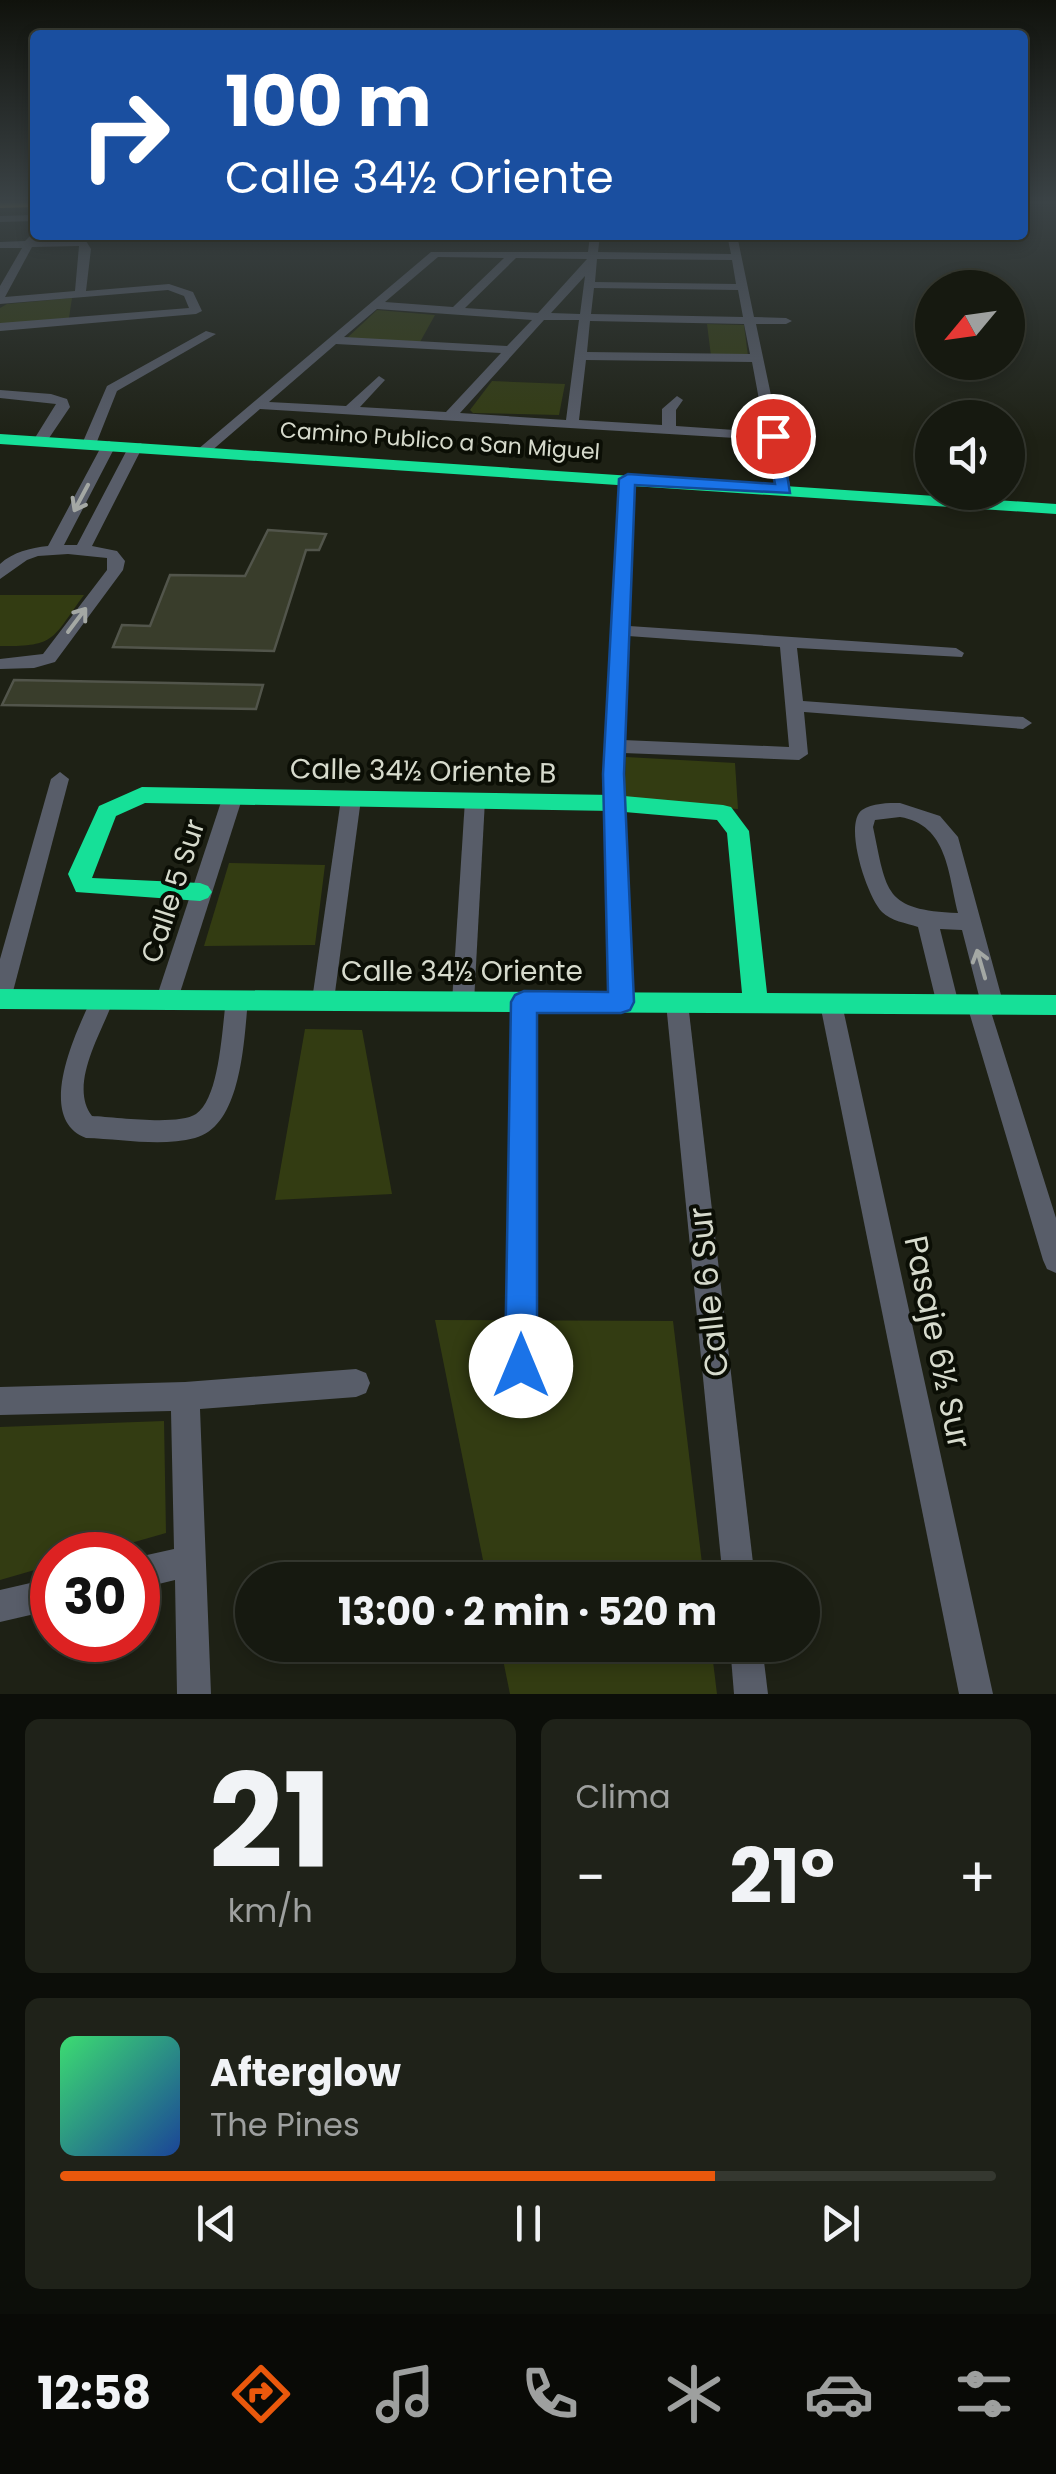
<!DOCTYPE html>
<html lang="es">
<meta charset="utf-8">
<style>
:root{--surface:#161910;--page:#1f2219;--text:#f1f3f6;--muted:#9ea09f;--line:#353830;--accent:#ea580c}
body{margin:0;font-family:Poppins,sans-serif;background:var(--page);color:var(--text);height:100vh;display:flex;flex-direction:column;font-size:38px;white-space:nowrap}
*{box-sizing:border-box;margin:0}
p{font-size:32px;color:var(--muted)}
.icon{flex:none;width:55px;height:55px;fill:none;stroke:currentColor;stroke-width:2;stroke-linecap:round;stroke-linejoin:round}
.map{position:relative;height:1694px;overflow:hidden}
.sheet{display:flex;flex-direction:column;gap:25px;padding:25px;background:#0c0e09;flex:1}
.sheet>*{flex:none}
.hud{position:absolute;left:30px;top:30px;width:998px;height:210px;border-radius:10px;box-shadow:0 5px 15px #0003,0 0 0 2px var(--line);background:#1a4fa0;color:#fff;overflow:hidden}
.needle{width:65px;rotate:241deg}
.controls{position:absolute;left:915px;top:270px;display:grid;gap:20px}
.controls a{display:grid;place-items:center;width:110px;height:110px;border-radius:50%;background:var(--surface);box-shadow:0 5px 15px #0003,0 0 0 2px var(--line);font-size:50px}
.speed{position:absolute;left:30px;top:1532px;display:flex;gap:20px;font-size:50px;font-weight:700;text-align:center}
.speed>*{display:grid;place-content:center;width:130px;height:130px;border-radius:50%;background:var(--surface);box-shadow:0 5px 15px #0003,0 0 0 2px var(--line);line-height:1}
.speed .limit{border:15px solid #d22;background:#fff;color:#111}
.pin{position:absolute;display:grid;place-items:center;width:85px;height:85px;color:#fff;margin:-42px;border:5px solid #fff;border-radius:50%;box-shadow:0 2px 10px #0007}
.me{position:absolute;width:110px;margin:-55px;rotate:0deg;stroke-linejoin:round;filter:drop-shadow(0 0 8px #0008)}
.turn{display:flex;align-items:center;gap:35px;height:210px;padding:0 30px;font-size:45px}
.turn .icon{width:130px;height:130px;stroke-width:2.5}
.turn b{display:block;font-size:70px;line-height:85px}
.big{font-size:75px;font-weight:700;line-height:1.1}
.sheet .widget{flex:1;display:flex;flex-direction:column;justify-content:center;gap:15px;min-width:0;padding:0 35px;border-radius:15px;background:var(--page)}
.sheet .dial{align-items:center;gap:0}
.dial b{font-size:130px;line-height:1}
.song{display:flex;align-items:center;gap:30px}
.cover{width:120px;height:120px;border-radius:15px;background:linear-gradient(135deg,hsl(140 70% 55%),hsl(220 70% 35%))}
.played{height:10px;border-radius:5px;background:linear-gradient(90deg,var(--accent) 70%,var(--line) 70%)}
.keys{display:flex;justify-content:space-around;direction:ltr}
.heat{display:flex;justify-content:space-between;align-items:center;font-size:55px;direction:ltr}
.sheet .tiles{flex:1;display:grid;gap:25px;grid-template-columns:1fr 1fr}
.widget:last-child{grid-column:span 2}
.trip{position:absolute;left:235px;top:1562px;width:585px;height:100px;border-radius:50px;background:var(--surface);box-shadow:0 5px 15px #0003,0 0 0 2px var(--line);font-weight:700;line-height:100px;text-align:center}
.dock{display:flex;height:160px;justify-content:space-around;align-items:center;background:#090a06;color:var(--muted)}
.dock .icon{width:70px;height:70px}
.dock .current{color:var(--accent)}
.dock b{font-size:45px;color:var(--text)}
.map>svg:first-child{display:block}
</style>
<div class="map">
<svg width="1056" height="1694" viewBox="0 0 1056 1694">
<rect width="100%" height="100%" fill="#1e2115"/>
<!-- green -->
<g fill="#333c12">
<path d="M72,298L69,318L0,325V308L7,304Z"/>
<path d="M377,310L435,315L420,342L346,339Z"/>
<path d="M707,324L744,325L748,356H711Z"/>
<path d="M492,381L565,384L559,415L473,413L470,410Z"/>
<path d="M0,595H84C52,638 57,647 0,646Z"/>
<path d="M626,757L735,763L738,809L624,803Z"/>
<path d="M229,863L325,865L315,945L204,946Z"/>
<path d="M305,1029L362,1030L392,1194L275,1200Z"/>
<path d="M435,1320L673,1321L704,1580H487Z"/>
<path d="M164,1421L166,1533L89,1555H52V1565L0,1580V1427Z"/>
<path d="M500,1645H711L717,1694H510Z"/>
</g>
<!-- building -->
<g fill="#393d2b" stroke="#52554b" stroke-width="2.5">
<path d="M268,530L326,534L319,550H306L274,651L113,647L122,625L150,626L170,575L245,576Z"/>
<path d="M14,680L172,683L263,685L256,709L2,705Z"/>
</g>
<g fill="none" stroke-linecap="round" stroke-linejoin="round">
<!-- street -->
<g fill="#585d69" fill-rule="evenodd">
<path d="M35,215V221L0,222V216Z"/>
<path d="M34,232L39,235L36,241H86L91,249L86,291L169,284L193,292L202,311L196,314L0,331V323L189,308L184,296L168,290L0,304V286L22,248H0V242L25,241ZM79,246L75,291L5,297L32,247Z"/>
<path d="M590,235H600L598,252L731,254L727,235H737L754,317L786,318L792,321L786,324H756L791,490L789,493L777,490L767,440L260,409L209,453L197,450L431,252H588ZM438,257L504,258L453,307L385,302ZM516,258L587,259L538,313L465,308ZM597,259L732,260L736,284L595,282ZM585,276L580,314L551,313ZM594,288L738,290L743,317L591,314ZM377,309L532,320L507,346L344,337ZM544,320H579L566,420L460,413ZM590,321L744,324L750,354L587,352ZM336,344L501,353L446,412L360,407L385,380L379,376L346,406L269,402ZM586,360L752,362L765,432L676,426V410L683,400L677,396L662,409V425L579,420Z"/>
<path d="M206,331L216,334L117,391L96,444L84,447L82,444L107,386Z"/>
<path d="M0,390L51,394L67,399L70,407L45,444L40,445L33,441L56,404L0,398Z"/>
<path d="M109,441L116,445L64,545H77L129,446L141,443L143,446L92,546L117,551L125,561L123,570L55,662L34,668L0,669V659L43,654L107,570V558L68,554L38,556L27,560L0,579V564C13,552 30,548 48,546L102,445Z"/>
<path d="M628,475L635,479L629,626L956,648L964,653L962,657L797,648L803,701L1023,717L1032,723L1023,729L804,712L808,754L799,760L623,753L632,1002L629,1009L621,1011L613,1009L610,1002L605,746L621,479ZM628,636L780,647L789,747L623,740Z"/>
<path d="M60,772L69,779L11,999L8,1005L0,1008V959L51,779Z"/>
<path d="M232,792L242,799L178,999L175,1005L167,1008L159,1005L156,999L222,799Z"/>
<path d="M351,792L361,799L334,1000L331,1007L323,1009L315,1007L312,1000L341,799Z"/>
<path d="M475,793L485,800L474,1002L471,1009L463,1011L455,1009L452,1002L465,800Z"/>
<path d="M900,803L940,816L958,837L1004,1006L1001,1013L992,1015L1056,1218V1273L1047,1269L1043,1260L967,1005L970,998L979,996L962,930L940,929L959,1005L956,1012L948,1014L940,1012L937,1005L918,927C906,923 891,921 882,912C867,897 843,824 862,810C872,803 888,803 900,803ZM900,817C948,825 948,874 958,913C884,910 887,893 873,827L875,820Z"/>
<path d="M237,991L245,993L248,1000C244,1039 242,1126 195,1138C161,1147 121,1139 86,1138C33,1118 78,1027 94,994L102,992L110,994L113,1001C102,1032 68,1085 92,1116C115,1117 178,1126 196,1114C220,1098 222,1027 226,1000L229,993Z"/>
<path d="M524,993L532,995L535,1002V1365L531,1375L521,1379L511,1375L507,1365L513,1002L516,995Z"/>
<path d="M677,994L685,996L688,1003L755,1580H723L666,1003L669,996Z"/>
<path d="M831,995L839,997L842,1004L993,1694H959L820,1004L823,997Z"/>
<path d="M356,1369L366,1373L370,1383L366,1393L356,1397L200,1409L211,1694H177L175,1580L138,1589V1557L174,1549L171,1411L0,1415V1387L185,1382Z"/>
<path d="M52,1578V1610L0,1622V1590Z"/>
<path d="M730,1645H762L768,1694H734Z"/>
</g>
<!-- fast -->
<g fill="#16e098" fill-rule="evenodd">
<path d="M0,434L1056,504V514L0,444Z"/>
<path d="M142,787L613,795L723,805L731,807L749,831L767,993L1056,995V1015L0,1009V989L742,993L727,833L717,820L613,811L145,803L116,816L92,878L200,883L208,886L212,892L208,898L200,901L76,892L68,874L99,806Z"/>
</g>
<!-- slow -->
<path fill="#ffcf43" fill-rule="evenodd" d="M0,203H35V207L0,208Z"/>
</g>
<!-- one-way arrows -->
<defs><path id="oneway-shaft" d="M-6 0H5M1.5-3L5.5 0L1.5 3" fill="none" stroke-width="1.6" stroke-linecap="round" stroke-linejoin="round" transform="scale(2.5)"/></defs>
<g stroke="#a4a8a4">
<use href="#oneway-shaft" transform="translate(81 498) rotate(118)"/>
<use href="#oneway-shaft" transform="translate(77 620) rotate(-53)"/>
<use href="#oneway-shaft" transform="translate(981 964) rotate(-106)"/>
</g>
<!-- sky -->
<linearGradient id="sky" x2="0" y2="1"><stop stop-color="#10120c"/><stop offset="0.46" stop-color="#3b4346"/><stop offset="1" stop-color="#3b4346" stop-opacity="0"/></linearGradient>
<rect width="1056" height="440" fill="url(#sky)"/>
<!-- route -->
<path fill="#1a73e8" stroke="#114b97" stroke-width="2.5" d="M773,431L781,436L790,493L635,485L624,774L634,1002L630,1010L621,1013H537V1366L532,1377L521,1382L510,1377L505,1366L511,1002L515,995L524,991L608,992L603,774L619,479L628,474L775,484L765,436Z"/>
<g text-anchor="middle" dominant-baseline="central" stroke-width="8" stroke-linejoin="round" paint-order="stroke">
<!-- far-street labels -->
<g font-size="22" fill="#d6dacc" stroke="#0b0e05">
<text transform="translate(440 441) rotate(4)">Camino Publico a San Miguel</text>
</g>
<!-- street labels -->
<g font-size="28" fill="#d6dacc" stroke="#0b0e05">
<text transform="translate(423 771) rotate(1)">Calle 34½ Oriente B</text>
<text transform="translate(173 891) rotate(-72)">Calle 5 Sur</text>
<text x="462" y="971">Calle 34½ Oriente</text>
</g>
<!-- near-street labels -->
<g font-size="32" fill="#d6dacc" stroke="#0b0e05">
<text transform="translate(708 1292) rotate(-96)">Calle 6 Sur</text>
<text transform="translate(938 1342) rotate(78)">Pasaje 6½ Sur</text>
</g>
</g>
</svg>
<div class="controls">
<a><svg class="needle" viewBox="-14 -14 28 28"><path d="M0-13l5 13h-10z" fill="#e53935"/><path d="M0 13l5-13h-10z" fill="#9ea09f"/></svg></a>
<a><svg class="icon" aria-label="sound" viewBox="0 0 24 24"><path d="M4 9h4l5-4v14l-5-4H4zM17 9q2 3 0 6"/></svg></a>
</div>
<div class="speed"><div class="limit">30</div></div>
<div class="pin" style="left:773px;top:436px;background:#d93025"><svg class="icon" aria-label="arrive" viewBox="0 0 24 24"><path d="M6 21V4h12l-3 4 3 4H6"/></svg></div>
<svg class="me" style="left:521px;top:1366px" viewBox="-20 -20 40 40"><circle r="19" fill="#fff"/><path d="M0-13L10 11 0 6-10 11z" fill="#1a73e8"/></svg>
<div class="trip">13:00 · 2 min · 520 m</div>
<div class="hud">
<div class="turn"><svg class="icon" aria-label="right" viewBox="0 0 24 24"><path d="M7 20v-9h11M14 6l5 5-5 5"/></svg><div><b>100 m</b>Calle 34½ Oriente</div></div>
</div>
</div>
<section class="sheet">
<div class="tiles">
<div class="widget dial"><b>21</b><p>km/h</p></div>
<div class="widget"><p>Clima</p>
<div class="heat"><a>−</a><b class="big">21°</b><a>+</a></div>
</div>
<div class="widget">
<div class="song"><i class="cover"></i><div><b>Afterglow</b><p>The Pines</p></div></div>
<div class="played"></div>
<div class="keys"><svg class="icon" aria-label="previous" viewBox="0 0 24 24"><path d="M18 5L8 12l10 7zM5 5v14"/></svg><svg class="icon" aria-label="pause" viewBox="0 0 24 24"><path d="M8 5v14M16 5v14"/></svg><svg class="icon" aria-label="next" viewBox="0 0 24 24"><path d="M6 5l10 7-10 7zM19 5v14"/></svg></div>
</div>
</div>
</section>
<nav class="dock">
<b>12:58</b>
<svg class="icon current" aria-label="directions" viewBox="0 0 24 24"><path d="M12 3l9 9-9 9-9-9zM9 14v-3h6M13 9l2 2-2 2"/></svg>
<svg class="icon" aria-label="music" viewBox="0 0 24 24"><path d="M9 18V5l10-2v13"/><circle cx="6" cy="18" r="3"/><circle cx="16" cy="16" r="3"/></svg>
<svg class="icon" aria-label="phone" viewBox="0 0 24 24"><path d="M5 4h4l2 5-3 2q2 4 5 5l2-3 5 2v4C11 20 4 13 5 4z"/></svg>
<svg class="icon" aria-label="climate" viewBox="0 0 24 24"><path d="M12 3v18M4 7l16 10M4 17L20 7"/></svg>
<svg class="icon" aria-label="car" viewBox="0 0 24 24"><path d="M5 17H2v-5l4-1 3-4h7l3 4 3 1v5h-3M9 17h6M6 11h13"/><circle cx="7" cy="17" r="2"/><circle cx="17" cy="17" r="2"/></svg>
<svg class="icon" aria-label="filters" viewBox="0 0 24 24"><path d="M4 7h16M4 17h16"/><circle cx="9" cy="7" r="2"/><circle cx="15" cy="17" r="2"/></svg>
</nav>
